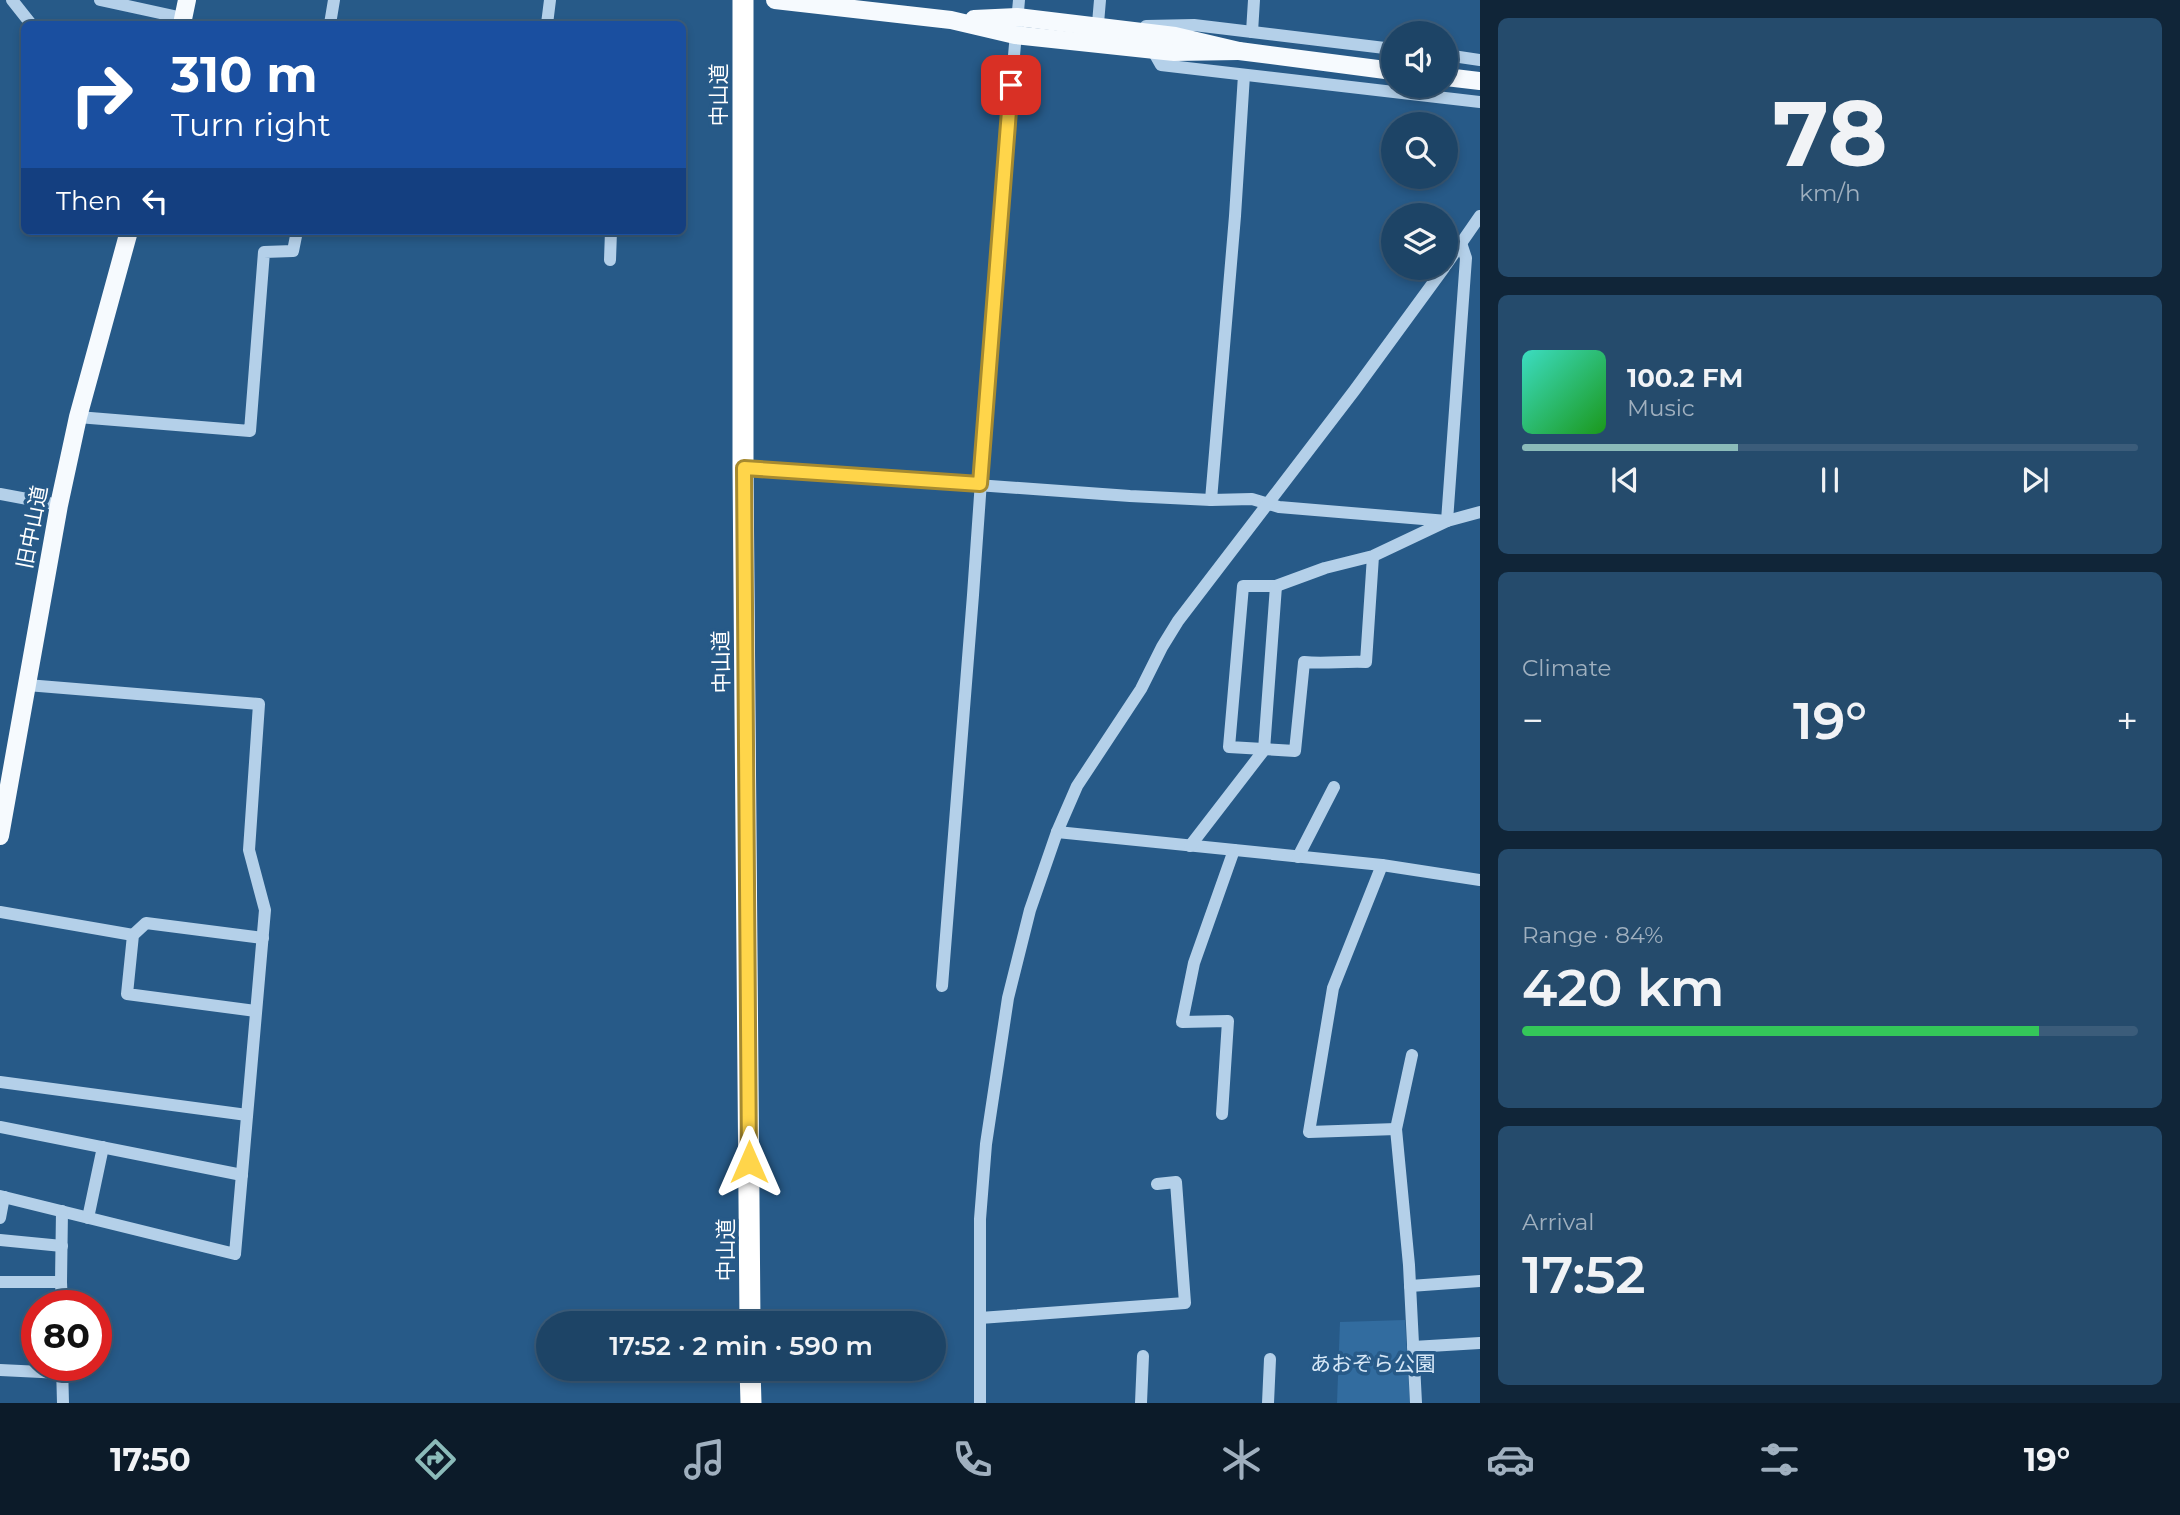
<!DOCTYPE html>
<meta charset="utf-8">
<style>
:root{--surface:#1d4466;--page:#254b6c;--text:#f1f3f6;--muted:#a0b0bf;--line:#3b5c7a;--accent:#8bbbb9}
body{margin:0;font-family:Montserrat,"Noto Sans JP",sans-serif;background:var(--page);color:var(--text);height:100vh;display:flex;flex-direction:column;font-size:26px;white-space:nowrap}
*{box-sizing:border-box;margin:0}
p{font-size:23px;color:var(--muted)}
.icon{flex:none;width:38px;height:38px;fill:none;stroke:currentColor;stroke-width:2;stroke-linecap:round;stroke-linejoin:round}
.map{position:relative;flex:1;overflow:hidden}
.drawer{display:flex;flex-direction:column;gap:18px;padding:18px;background:#102538;width:700px}
.drawer>*{flex:none}
.top-card{position:absolute;left:21px;top:21px;width:665px;height:214px;border-radius:10px;box-shadow:0 4px 10px #0003,0 0 0 2px var(--line);background:#1a4fa0;color:#fff;overflow:hidden}
.fabs{position:absolute;left:1381px;top:21px;display:grid;gap:14px}
.fabs a{display:grid;place-items:center;width:77px;height:77px;border-radius:50%;background:var(--surface);box-shadow:0 4px 10px #0003,0 0 0 2px var(--line);font-size:35px}
.speed{position:absolute;left:21px;top:1290px;display:flex;gap:14px;font-size:35px;font-weight:700;text-align:center}
.speed>*{display:grid;place-content:center;width:91px;height:91px;border-radius:50%;background:var(--surface);box-shadow:0 4px 10px #0003,0 0 0 2px var(--line);line-height:1}
.speed .limit{border:10px solid #d22;background:#fff;color:#111}
.pin{position:absolute;display:grid;place-items:center;width:60px;height:60px;color:#fff;margin:-30px;border-radius:14px;box-shadow:0 4px 10px #0006}
.me{position:absolute;width:77px;margin:-38px;rotate:0deg;stroke-linejoin:round;filter:drop-shadow(0 0 5px #0008)}
.turn{display:flex;align-items:center;gap:24px;height:147px;padding:0 35px;font-size:32px}
.turn .icon{width:91px;height:91px;stroke-width:2.5}
.turn b{display:block;font-size:49px;line-height:60px}
.then{display:flex;align-items:center;height:66px;padding:0 35px;background:#0003;gap:14px;font-size:26px}
.big{font-size:52px;font-weight:600;line-height:1.1}
.drawer .tile{flex:1;display:flex;flex-direction:column;justify-content:center;gap:10px;min-width:0;padding:0 24px;border-radius:10px;background:var(--page)}
.drawer .dial{align-items:center;gap:0}
.dial b{font-size:91px;line-height:1}
.song{display:flex;align-items:center;gap:21px}
.cover{width:84px;height:84px;border-radius:10px;background:linear-gradient(135deg,hsl(170 70% 55%),hsl(120 70% 35%))}
.played{height:7px;border-radius:4px;background:linear-gradient(90deg,var(--accent) 35%,var(--line) 35%)}
.keys{display:flex;justify-content:space-around;direction:ltr}
.heat{display:flex;justify-content:space-between;align-items:center;font-size:38px;direction:ltr}
.charge{height:10px;border-radius:5px;background:linear-gradient(90deg,#34c759 84%,var(--line) 0)}
.trip{position:absolute;left:536px;top:1311px;width:410px;height:70px;border-radius:35px;background:var(--surface);box-shadow:0 4px 10px #0003,0 0 0 2px var(--line);font-weight:600;line-height:70px;text-align:center}
.tab-bar{display:flex;height:112px;justify-content:space-around;align-items:center;background:#0c1b29;color:var(--muted)}
.tab-bar .icon{width:49px;height:49px}
.tab-bar .active{color:var(--accent)}
.tab-bar b{font-size:32px;color:var(--text)}
main{display:flex;flex:1;min-height:0}
.map>svg:first-child{display:block}
</style>
<main>
<div class="map">
<svg width="1480" height="1403" viewBox="0 0 1480 1403">
<rect width="100%" height="100%" fill="#275a88"/>
<!-- green -->
<path fill="#326c9f" d="M1405,1320L1410,1403H1337L1340,1322Z"/>
<g fill="none" stroke-linecap="round" stroke-linejoin="round">
<!-- minor -->
<g stroke="#b4d0e9" stroke-width="12">
<path d="M12,0L31,24"/>
<path d="M100,0L183,18"/>
<path d="M330,24L334,0"/>
<path d="M547,24L550,0"/>
<path d="M1146,26L1194,25L1393,49"/>
<path d="M1252,32L1254,0"/>
<path d="M1097,35L1100,0"/>
<path d="M1152,46V49L1161,65L1480,102"/>
<path d="M1446,55L1480,60"/>
<path d="M610,260L611,231"/>
<path d="M1446,265L1480,216"/>
<path d="M78,417L250,431L264,252L293,251L297,231"/>
<path d="M743,468L1130,496L1211,500L1252,499L1279,507L1447,521L1480,512"/>
<path d="M0,494L59,505"/>
<path d="M1211,500L1235,216L1244,75"/>
<path d="M1373,556L1366,662C1344,661 1325,664 1304,662L1295,751L1229,747L1243,586H1276L1325,568L1373,556L1447,521L1466,258L1461,243"/>
<path d="M1057,832L1382,865L1480,880"/>
<path d="M1190,846L1264,750L1276,586"/>
<path d="M1298,857L1334,787"/>
<path d="M1382,865L1333,988L1309,1132L1396,1129"/>
<path d="M0,912L133,935"/>
<path d="M942,986L973,595L1000,211L1019,0"/>
<path d="M256,1011L127,994L133,935L146,923L263,938"/>
<path d="M1412,1055L1396,1129L1409,1265L1416,1403"/>
<path d="M0,1082L247,1115"/>
<path d="M1222,1114L1228,1021L1182,1022L1194,963L1234,850"/>
<path d="M0,1127L242,1175"/>
<path d="M0,1196L235,1254L265,910L249,850L259,704L27,685"/>
<path d="M0,1218L4,1197"/>
<path d="M88,1218L103,1147"/>
<path d="M0,1240L62,1246"/>
<path d="M0,1282H61L62,1306"/>
<path d="M61,1282L62,1211"/>
<path d="M1410,1286L1480,1281"/>
<path d="M980,1318L1185,1303L1176,1182L1157,1184"/>
<path d="M1413,1347L1480,1343"/>
<path d="M62,1365L63,1403"/>
<path d="M0,1370L62,1373"/>
<path d="M980,1403V1219L986,1144L1008,998L1030,910L1057,832L1077,786L1141,689L1162,647L1178,621L1354,391L1444,268"/>
<path d="M1141,1403L1143,1356"/>
<path d="M1268,1403L1270,1359"/>
</g>
<!-- major -->
<g stroke="#f6fafe" stroke-width="18">
<path d="M775,0L951,20L1015,35L1174,52L1239,51"/>
<path d="M974,19L1017,17L1175,36L1239,51L1393,71"/>
<path d="M182,24L187,0"/>
<path d="M1446,77L1480,81"/>
<path d="M0,836L59,505L78,417L129,231"/>
</g>
<!-- highway -->
<g stroke="#fff" stroke-width="21">
<path d="M743,0V468L750,1323"/>
<path d="M750,1368L751,1403"/>
</g>
</g>
<g fill="none" stroke-linecap="round" stroke-linejoin="round">
<!-- route casing -->
<g stroke="#a68a30" stroke-width="18">
<path id="route" d="M749,1162L744,468L980,484L1011,85"/>
</g>
<!-- route -->
<use href="#route" stroke="#ffd54a" stroke-width="12"/>
</g>
<g text-anchor="middle" dominant-baseline="central" stroke-width="7" stroke-linejoin="round" paint-order="stroke">
<!-- street labels -->
<g font-size="21" fill="#fff" stroke="#275a88">
<text transform="translate(718 95) rotate(-90)">中山道</text>
<text transform="translate(32 527) rotate(-79)">旧中山道</text>
<text transform="translate(721 662) rotate(-91)">中山道</text>
<text transform="translate(725 1250) rotate(-90)">中山道</text>
</g>
<!-- park labels -->
<g font-size="21" fill="#d7e8f7" stroke="#275a88">
<text x="1373" y="1363">あおぞら公園</text>
</g>
</g>
</svg>
<div class="fabs">
<a><svg class="icon" aria-label="sound" viewBox="0 0 24 24"><path d="M4 9h4l5-4v14l-5-4H4zM17 9q2 3 0 6"/></svg></a>
<a><svg class="icon" aria-label="search" viewBox="0 0 24 24"><circle cx="10" cy="10" r="6"/><path d="M15 15l6 6"/></svg></a>
<a><svg class="icon" aria-label="layers" viewBox="0 0 24 24"><path d="M12 4l9 5-9 5-9-5zM3 14l9 5 9-5"/></svg></a>
</div>
<div class="speed"><div class="limit">80</div></div>
<div class="pin" style="left:1011px;top:85px;background:#d93025"><svg class="icon" aria-label="arrive" viewBox="0 0 24 24"><path d="M6 21V4h12l-3 4 3 4H6"/></svg></div>
<svg class="me" style="left:749px;top:1162px" viewBox="-20 -20 40 40"><path d="M0-17L14 15 0 8-14 15z" fill="#ffd54a" stroke="#fff" stroke-width="4"/></svg>
<div class="trip">17:52 · 2 min · 590 m</div>
<div class="top-card">
<div class="turn"><svg class="icon" aria-label="right" viewBox="0 0 24 24"><path d="M7 20v-9h11M14 6l5 5-5 5"/></svg><div><b>310 m</b>Turn right</div></div>
<div class="then">Then<svg class="icon" aria-label="left" viewBox="0 0 24 24"><path d="M17 20v-9H6M10 6l-5 5 5 5"/></svg></div>
</div>
</div>
<section class="drawer">
<div class="tile dial"><b>78</b><p>km/h</p></div>
<div class="tile">
<div class="song"><i class="cover"></i><div><b>100.2 FM</b><p>Music</p></div></div>
<div class="played"></div>
<div class="keys"><svg class="icon" aria-label="previous" viewBox="0 0 24 24"><path d="M18 5L8 12l10 7zM5 5v14"/></svg><svg class="icon" aria-label="pause" viewBox="0 0 24 24"><path d="M8 5v14M16 5v14"/></svg><svg class="icon" aria-label="next" viewBox="0 0 24 24"><path d="M6 5l10 7-10 7zM19 5v14"/></svg></div>
</div>
<div class="tile"><p>Climate</p>
<div class="heat"><a>−</a><b class="big">19°</b><a>+</a></div>
</div>
<div class="tile"><p>Range · 84%</p><b class="big">420 km</b><div class="charge"></div></div>
<div class="tile"><p>Arrival</p><b class="big">17:52</b></div>
</section>
</main>
<nav class="tab-bar">
<b>17:50</b>
<svg class="icon active" aria-label="directions" viewBox="0 0 24 24"><path d="M12 3l9 9-9 9-9-9zM9 14v-3h6M13 9l2 2-2 2"/></svg>
<svg class="icon" aria-label="music" viewBox="0 0 24 24"><path d="M9 18V5l10-2v13"/><circle cx="6" cy="18" r="3"/><circle cx="16" cy="16" r="3"/></svg>
<svg class="icon" aria-label="phone" viewBox="0 0 24 24"><path d="M5 4h4l2 5-3 2q2 4 5 5l2-3 5 2v4C11 20 4 13 5 4z"/></svg>
<svg class="icon" aria-label="climate" viewBox="0 0 24 24"><path d="M12 3v18M4 7l16 10M4 17L20 7"/></svg>
<svg class="icon" aria-label="car" viewBox="0 0 24 24"><path d="M5 17H2v-5l4-1 3-4h7l3 4 3 1v5h-3M9 17h6M6 11h13"/><circle cx="7" cy="17" r="2"/><circle cx="17" cy="17" r="2"/></svg>
<svg class="icon" aria-label="filters" viewBox="0 0 24 24"><path d="M4 7h16M4 17h16"/><circle cx="9" cy="7" r="2"/><circle cx="15" cy="17" r="2"/></svg>
<b>19°</b>
</nav>
